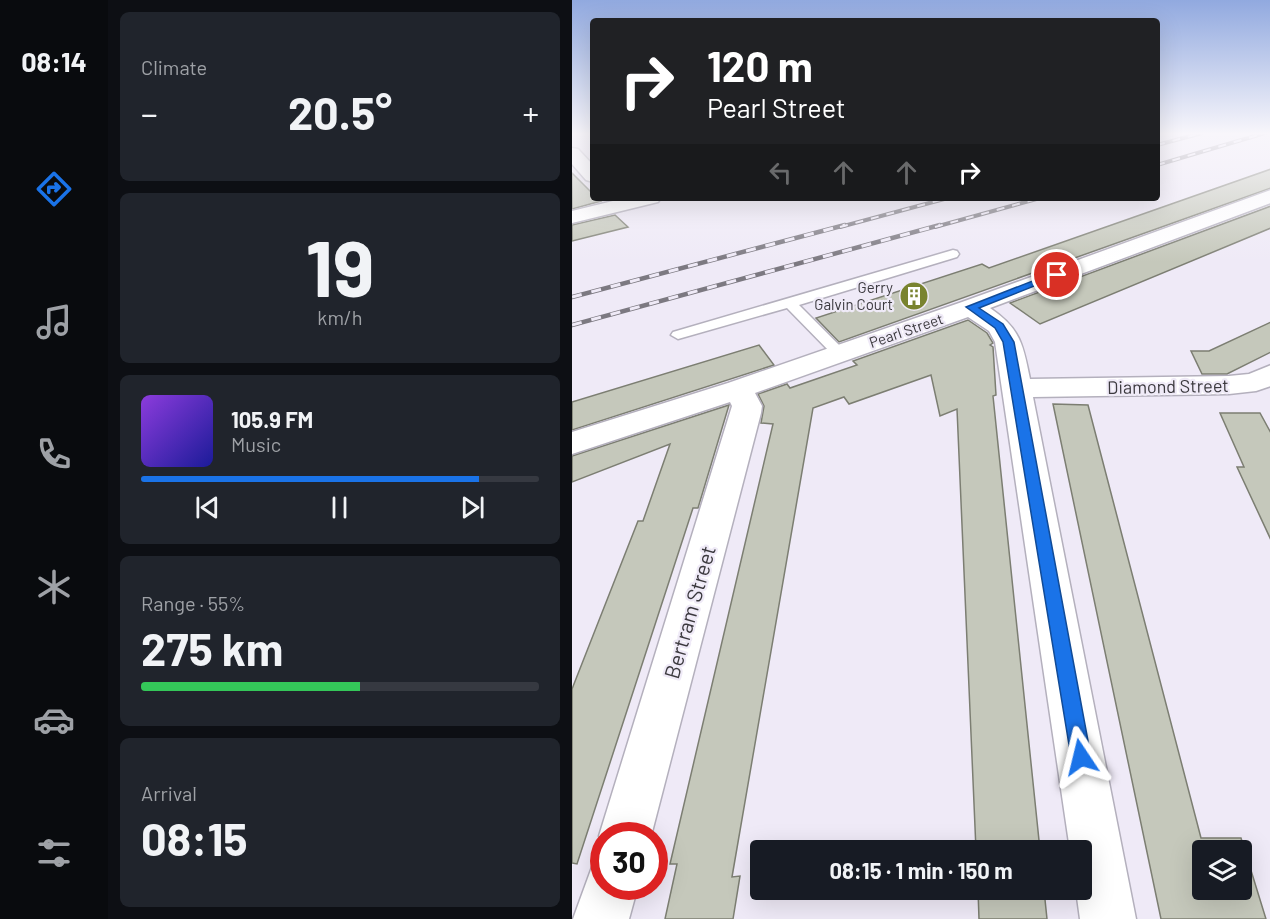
<!DOCTYPE html>
<meta charset="utf-8">
<style>
:root{--surface:#171b24;--page:#20242c;--text:#f1f3f6;--muted:#9ea1a6;--line:#363941;--accent:#1a73e8}
body{margin:0;font-family:Barlow,sans-serif;background:var(--page);color:var(--text);height:100vh;display:flex;flex-direction:column;font-size:22px;white-space:nowrap}
*{box-sizing:border-box;margin:0}
p{font-size:20px;color:var(--muted)}
.icon{flex:none;width:33px;height:33px;fill:none;stroke:currentColor;stroke-width:2;stroke-linecap:round;stroke-linejoin:round}
.map{position:relative;flex:1;overflow:hidden}
.sheet{display:flex;flex-direction:column;gap:12px;padding:12px;background:#0d0f14;width:464px}
.sheet>*{flex:none}
.guide{position:absolute;left:18px;top:18px;width:570px;height:183px;border-radius:6px;box-shadow:0 6px 24px #0002;background:#202124;color:#fff;overflow:hidden}
.fabs{position:absolute;left:620px;top:840px;display:grid;gap:12px}
.fabs a{display:grid;place-items:center;width:60px;height:60px;border-radius:6px;background:var(--surface);box-shadow:0 6px 24px #0002;font-size:30px}
.speed{position:absolute;left:18px;top:822px;display:flex;gap:12px;font-size:30px;font-weight:700;text-align:center}
.speed>*{display:grid;place-content:center;width:78px;height:78px;border-radius:50%;background:var(--surface);box-shadow:0 6px 24px #0002;line-height:1}
.speed .limit{border:9px solid #d22;background:#fff;color:#111}
.pin{position:absolute;display:grid;place-items:center;width:51px;height:51px;color:#fff;margin:-26px;border:3px solid #fff;border-radius:50%;box-shadow:0 2px 6px #0007}
.me{position:absolute;width:66px;margin:-33px;rotate:350deg;stroke-linejoin:round;filter:drop-shadow(0 0 4px #0008)}
.turn{display:flex;align-items:center;gap:21px;height:126px;padding:0 18px;font-size:27px}
.turn .icon{width:78px;height:78px;stroke-width:2.5}
.turn b{display:block;font-size:42px;line-height:51px}
.lanes{display:flex;align-items:center;height:57px;padding:0 18px;background:#0003;justify-content:center;gap:30px;direction:ltr}
.lanes .off{opacity:.35}
.big{font-size:45px;font-weight:700;line-height:1.1}
.sheet .widget{flex:1;display:flex;flex-direction:column;justify-content:center;gap:9px;min-width:0;padding:0 21px;border-radius:9px;background:var(--page)}
.sheet .dial{align-items:center;gap:0}
.dial b{font-size:78px;line-height:1}
.song{display:flex;align-items:center;gap:18px}
.cover{width:72px;height:72px;border-radius:9px;background:linear-gradient(135deg,hsl(270 70% 55%),hsl(240 70% 35%))}
.played{height:6px;border-radius:3px;background:linear-gradient(90deg,var(--accent) 85%,var(--line) 85%)}
.keys{display:flex;justify-content:space-around;direction:ltr}
.heat{display:flex;justify-content:space-between;align-items:center;font-size:33px;direction:ltr}
.charge{height:9px;border-radius:4px;background:linear-gradient(90deg,#34c759 55%,var(--line) 0)}
.trip{position:absolute;left:178px;top:840px;width:342px;height:60px;border-radius:6px;background:var(--surface);box-shadow:0 6px 24px #0002;font-weight:700;line-height:60px;text-align:center}
main{display:flex;flex:1;min-height:0}
.tab-bar{display:flex;flex-direction:column;width:108px;justify-content:space-around;align-items:center;background:#090b0e;color:var(--muted)}
.tab-bar .icon{width:42px;height:42px}
.tab-bar .current{color:var(--accent)}
.tab-bar b{font-size:27px;color:var(--text)}
.map>svg:first-child{display:block}
</style>
<main>
<nav class="tab-bar">
<b>08:14</b>
<svg class="icon current" aria-label="directions" viewBox="0 0 24 24"><path d="M12 3l9 9-9 9-9-9zM9 14v-3h6M13 9l2 2-2 2"/></svg>
<svg class="icon" aria-label="music" viewBox="0 0 24 24"><path d="M9 18V5l10-2v13"/><circle cx="6" cy="18" r="3"/><circle cx="16" cy="16" r="3"/></svg>
<svg class="icon" aria-label="phone" viewBox="0 0 24 24"><path d="M5 4h4l2 5-3 2q2 4 5 5l2-3 5 2v4C11 20 4 13 5 4z"/></svg>
<svg class="icon" aria-label="climate" viewBox="0 0 24 24"><path d="M12 3v18M4 7l16 10M4 17L20 7"/></svg>
<svg class="icon" aria-label="car" viewBox="0 0 24 24"><path d="M5 17H2v-5l4-1 3-4h7l3 4 3 1v5h-3M9 17h6M6 11h13"/><circle cx="7" cy="17" r="2"/><circle cx="17" cy="17" r="2"/></svg>
<svg class="icon" aria-label="filters" viewBox="0 0 24 24"><path d="M4 7h16M4 17h16"/><circle cx="9" cy="7" r="2"/><circle cx="15" cy="17" r="2"/></svg>
</nav>
<section class="sheet">
<div class="widget"><p>Climate</p>
<div class="heat"><a>−</a><b class="big">20.5°</b><a>+</a></div>
</div>
<div class="widget dial"><b>19</b><p>km/h</p></div>
<div class="widget">
<div class="song"><i class="cover"></i><div><b>105.9 FM</b><p>Music</p></div></div>
<div class="played"></div>
<div class="keys"><svg class="icon" aria-label="previous" viewBox="0 0 24 24"><path d="M18 5L8 12l10 7zM5 5v14"/></svg><svg class="icon" aria-label="pause" viewBox="0 0 24 24"><path d="M8 5v14M16 5v14"/></svg><svg class="icon" aria-label="next" viewBox="0 0 24 24"><path d="M6 5l10 7-10 7zM19 5v14"/></svg></div>
</div>
<div class="widget"><p>Range · 55%</p><b class="big">275 km</b><div class="charge"></div></div>
<div class="widget"><p>Arrival</p><b class="big">08:15</b></div>
</section>
<div class="map">
<svg width="699" height="919" viewBox="0 0 699 919">
<rect width="100%" height="100%" fill="#efeaf7"/>
<!-- building -->
<g fill="#c5c8bb" stroke="#7c7e72" stroke-width="1.5" fill-rule="evenodd">
<path d="M699,169V188L267,342L244,318L410,264L417,268Z"/>
<path d="M0,173L21,194V198H26L29,201L0,209Z"/>
<path d="M699,206V228L468,324L438,303Z"/>
<path d="M43,215L56,227L0,241V225Z"/>
<path d="M396,320L415,333L421,343L418,345L421,347L424,395L421,396L468,850H404L385,409L368,416L359,375L277,404L272,397L241,408L160,877L168,876L161,919H93L105,864H98L201,424L189,423L192,406L186,394L215,384L218,388L285,365L281,361Z"/>
<path d="M699,322V352L655,374H630L619,351H637Z"/>
<path d="M187,345L202,365L0,430V402Z"/>
<path d="M481,404L516,405L629,838H669L694,919H589ZM630,850H669V890H630Z"/>
<path d="M157,405L126,508H121L5,864L0,863V689L66,521H71L98,444L0,482V456Z"/>
<path d="M648,413H688L699,433V540L665,467H672Z"/>
<path d="M406,890H472L475,919H407Z"/>
</g>
<g fill="none" stroke-linecap="round" stroke-linejoin="round">
<!-- lane casing -->
<g stroke="#b4b0bd" stroke-width="3">
<path id="lane" d="M381,250L385,251L387,254L385,257L227,305L275,353L272,356H262L215,308L106,339L99,335L101,332Z"/>
</g>
<!-- street casing -->
<g stroke="#b4b0bd" stroke-width="3">
<g id="street">
<path d="M0,148L6,149L21,165V182L14,180L0,164Z"/>
<path d="M699,190V203L418,308C449,329 451,345 458,379L657,376L677,374L699,365V386L684,391L657,394L461,397L564,919H508L504,890H510V850H498L423,342L417,331L396,317L183,393L190,406L189,413L79,836H32V846L27,836L160,406L158,402L0,454V432L156,383L390,302Z"/>
<path d="M53,198H89L86,202L0,223V211Z"/>
<path d="M32,862V886H66L57,919H1L20,867Z"/>
</g>
</g>
<!-- lane -->
<use href="#lane" fill="#fff" fill-rule="evenodd"/>
<!-- street -->
<use href="#street" fill="#fff" fill-rule="evenodd"/>
<!-- rail-far1 casing -->
<g stroke="#7c7981" stroke-width="4">
<g id="rail-far1">
<path d="M585,145L630,133"/>
<path d="M585,165L693,133"/>
<path d="M268,227L376,198"/>
<path d="M363,227L468,198"/>
</g>
</g>
<!-- rail casing -->
<g stroke="#7c7981" stroke-width="4.5">
<g id="rail">
<path d="M0,297L273,225"/>
<path d="M0,325L368,225"/>
</g>
</g>
<!-- rail-far1 -->
<use href="#rail-far1" stroke="#efeaf7" stroke-width="2" stroke-dasharray="8" stroke-linecap="butt"/>
<!-- rail -->
<use href="#rail" stroke="#efeaf7" stroke-width="3" stroke-dasharray="10" stroke-linecap="butt"/>
</g>
<!-- sky -->
<linearGradient id="sky" x2="0" y2="1"><stop stop-color="#91a9df"/><stop offset="0.51" stop-color="#f8f6fb"/><stop offset="1" stop-color="#f8f6fb" stop-opacity="0"/></linearGradient>
<rect width="699" height="262" fill="url(#sky)"/>
<!-- route -->
<path fill="#1a73e8" stroke="#114b97" stroke-width="1.5" d="M481,273L490,275L407,308L431,324L442,342L519,757L516,764L509,767L502,764L499,757L431,342L423,328L394,307Z"/>
<!-- icons -->
<defs>
<g id="building-disc" transform="scale(1.5)"><circle r="9.5" fill="#79832f" stroke="#efeaf7"/><path d="M-4-6H4V6H1V3H-1V6H-4ZM-2.5-4.3h1.7v1.8h-1.7ZM.8-4.3h1.7v1.8H.8ZM-2.5-1h1.7V.8h-1.7ZM.8-1h1.7V.8H.8Z" fill="#fff"/></g>
</defs>
<g fill-rule="evenodd">
<use href="#building-disc" x="342" y="296"/>
</g>
<g text-anchor="middle" dominant-baseline="central" stroke-width="4.5" stroke-linejoin="round" paint-order="stroke">
<!-- far-poi labels -->
<g font-size="15" fill="#3b393e" stroke="#efeaf7" text-anchor="end">
<text x="321" y="287">Gerry<tspan x="321" dy="17">Galvin Court</tspan></text>
</g>
<!-- far-street labels -->
<g font-size="15" fill="#3b393e" stroke="#efeaf7">
<text transform="translate(334 330) rotate(-19)">Pearl Street</text>
</g>
<!-- street labels -->
<g font-size="18" fill="#3b393e" stroke="#efeaf7">
<text transform="translate(596 386) rotate(-1)">Diamond Street</text>
</g>
<!-- near-street labels -->
<g font-size="21" fill="#3b393e" stroke="#efeaf7">
<text transform="translate(117 612) rotate(-74)">Bertram Street</text>
</g>
</g>
</svg>
<div class="fabs">
<a><svg class="icon" aria-label="layers" viewBox="0 0 24 24"><path d="M12 4l9 5-9 5-9-5zM3 14l9 5 9-5"/></svg></a>
</div>
<div class="speed"><div class="limit">30</div></div>
<div class="pin" style="left:485px;top:275px;background:#d93025"><svg class="icon" aria-label="arrive" viewBox="0 0 24 24"><path d="M6 21V4h12l-3 4 3 4H6"/></svg></div>
<svg class="me" style="left:509px;top:757px" viewBox="-20 -20 40 40"><path d="M0-17L14 15 0 8-14 15z" fill="#1a73e8" stroke="#fff" stroke-width="4"/></svg>
<div class="trip">08:15 · 1 min · 150 m</div>
<div class="guide">
<div class="turn"><svg class="icon" aria-label="right" viewBox="0 0 24 24"><path d="M7 20v-9h11M14 6l5 5-5 5"/></svg><div><b>120 m</b>Pearl Street</div></div>
<div class="lanes"><svg class="icon off" aria-label="left" viewBox="0 0 24 24"><path d="M17 20v-9H6M10 6l-5 5 5 5"/></svg><svg class="icon off" aria-label="ahead" viewBox="0 0 24 24"><path d="M12 20V5M6 11l6-6 6 6"/></svg><svg class="icon off" aria-label="ahead" viewBox="0 0 24 24"><path d="M12 20V5M6 11l6-6 6 6"/></svg><svg class="icon" aria-label="right" viewBox="0 0 24 24"><path d="M7 20v-9h11M14 6l5 5-5 5"/></svg></div>
</div>
</div>
</main>
